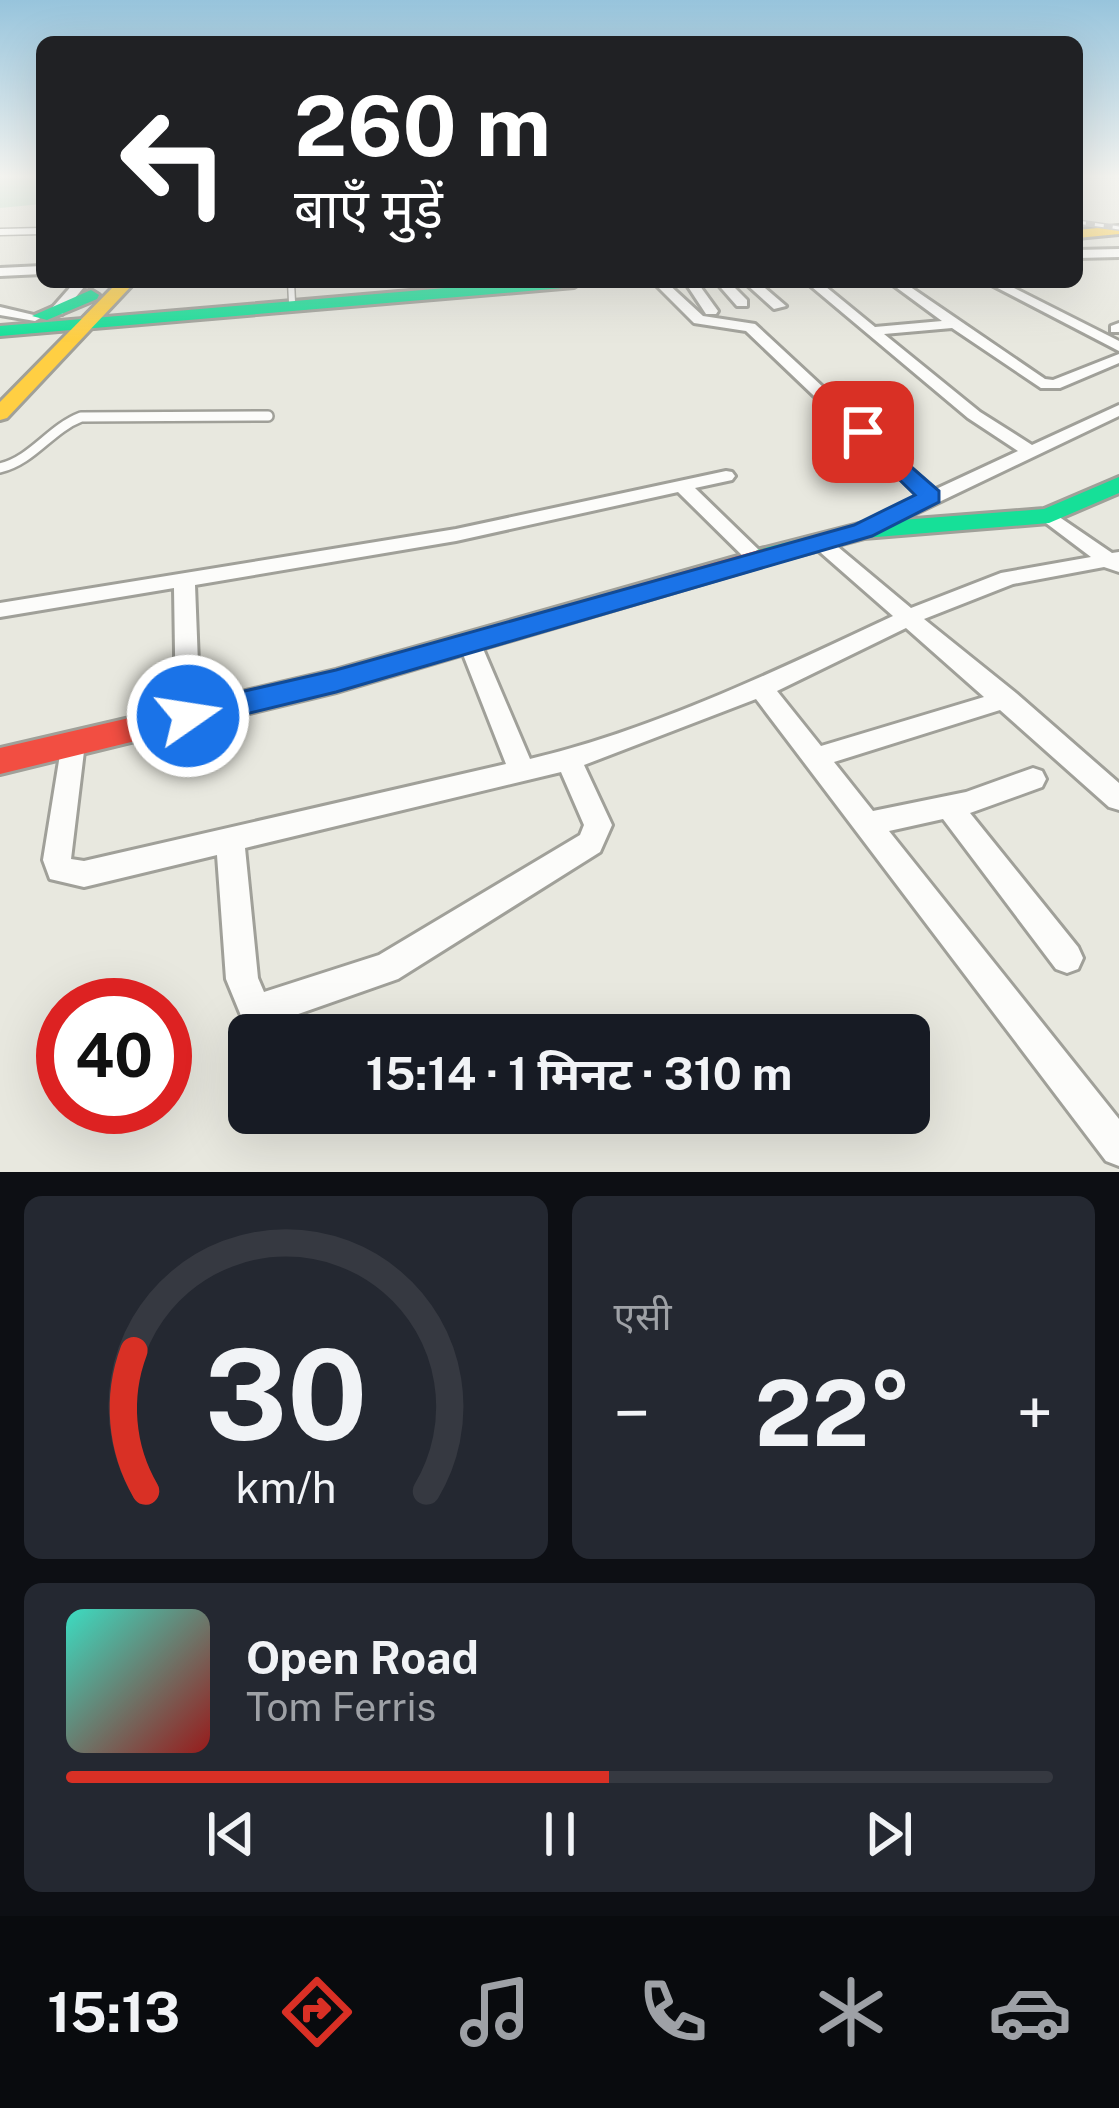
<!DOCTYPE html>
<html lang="hi">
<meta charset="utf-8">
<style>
:root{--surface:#171b24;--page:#242831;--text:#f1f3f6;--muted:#9ea1a6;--line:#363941;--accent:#d93025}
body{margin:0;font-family:"Public Sans","Noto Sans Devanagari",sans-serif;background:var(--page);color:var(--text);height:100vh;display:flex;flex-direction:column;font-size:45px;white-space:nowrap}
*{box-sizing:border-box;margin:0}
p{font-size:39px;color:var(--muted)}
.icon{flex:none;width:66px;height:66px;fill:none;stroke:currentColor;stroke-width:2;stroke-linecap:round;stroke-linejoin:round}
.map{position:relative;height:1172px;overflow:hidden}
.side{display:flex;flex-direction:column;gap:24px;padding:24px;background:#0d0f14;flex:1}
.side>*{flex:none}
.banner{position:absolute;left:36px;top:36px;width:1047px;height:252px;border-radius:18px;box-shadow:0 12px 48px #0002;background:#202124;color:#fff;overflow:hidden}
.speed{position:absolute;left:36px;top:978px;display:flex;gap:24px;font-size:60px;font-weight:700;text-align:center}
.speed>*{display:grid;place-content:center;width:156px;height:156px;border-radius:50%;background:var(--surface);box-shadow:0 12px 48px #0002;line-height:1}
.speed .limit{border:18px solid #d22;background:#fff;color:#111}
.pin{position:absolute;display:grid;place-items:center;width:102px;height:102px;color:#fff;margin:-51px;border-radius:24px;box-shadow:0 6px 18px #0006}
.me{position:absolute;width:132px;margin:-66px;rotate:77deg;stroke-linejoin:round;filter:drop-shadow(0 0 9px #0008)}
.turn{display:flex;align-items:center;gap:42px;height:252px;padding:0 60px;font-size:54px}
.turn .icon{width:156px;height:156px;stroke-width:2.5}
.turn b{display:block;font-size:84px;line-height:102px}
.big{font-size:90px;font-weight:700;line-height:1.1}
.side .tile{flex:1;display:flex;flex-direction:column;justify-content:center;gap:18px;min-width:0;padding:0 42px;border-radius:18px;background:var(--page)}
.side .dial{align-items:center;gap:0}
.dial svg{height:312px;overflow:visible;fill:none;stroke:var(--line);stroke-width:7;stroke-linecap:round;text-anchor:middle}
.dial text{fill:var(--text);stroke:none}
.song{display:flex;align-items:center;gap:36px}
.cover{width:144px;height:144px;border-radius:18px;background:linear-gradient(135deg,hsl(170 70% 55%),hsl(0 70% 35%))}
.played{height:12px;border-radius:6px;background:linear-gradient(90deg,var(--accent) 55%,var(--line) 55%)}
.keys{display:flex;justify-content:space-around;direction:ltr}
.heat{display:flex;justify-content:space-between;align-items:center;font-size:66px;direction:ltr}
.side .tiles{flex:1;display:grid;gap:24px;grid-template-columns:1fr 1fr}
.tile:last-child{grid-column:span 2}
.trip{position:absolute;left:228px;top:1014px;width:702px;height:120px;border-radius:18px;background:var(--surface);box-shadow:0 12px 48px #0002;font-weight:700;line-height:120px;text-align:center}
.dock{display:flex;height:192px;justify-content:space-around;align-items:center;background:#090b0e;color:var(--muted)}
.dock .icon{width:84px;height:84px}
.dock .on{color:var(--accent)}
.dock b{font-size:54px;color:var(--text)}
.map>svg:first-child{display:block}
</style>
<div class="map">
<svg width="1119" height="1172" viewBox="0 0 1119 1172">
<rect width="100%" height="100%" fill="#e8e8df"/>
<!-- water -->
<path fill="#bfddc9" d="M0,175H42V204L0,208Z"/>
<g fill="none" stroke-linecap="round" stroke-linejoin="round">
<!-- lane-far1 casing -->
<g stroke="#a0a099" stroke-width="9">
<g id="lane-far1">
<path d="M0,232L42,231"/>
<path d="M291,282L292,302"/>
</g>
</g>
<!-- lane casing -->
<g stroke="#a0a099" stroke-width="14">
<path id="lane" d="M0,468C33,460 50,429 81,417L268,416"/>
</g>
<!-- street casing -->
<g stroke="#a0a099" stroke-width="6">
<g id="street">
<path d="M1119,249V257L1077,258V250Z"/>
<path d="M42,266V274L0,276V268Z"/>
<path d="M75,282H88L62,314H52V308Z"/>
<path d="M653,282H666L703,316L755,324L934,490L1018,451L968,418L806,282H820L875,327L942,321L889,282H903L1045,379L1053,380L1119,354V363L1060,388H1041L952,328L884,334L980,412L1032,445L1119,405V416L870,535H856L853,531L856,527L920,497L746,331L694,323Z"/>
<path d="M685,282H697L718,311L716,314H706Z"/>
<path d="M716,282H729L747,300V306H737Z"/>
<path d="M744,282H758L786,306L774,309Z"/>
<path d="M986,282H1002L1119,341V351Z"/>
<path d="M0,307L42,317L35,321L0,315Z"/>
<path d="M1119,323V332H1111V326Z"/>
<path d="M726,471L732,472L735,476L732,480L695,488L765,556L768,560L765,564H751L678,492L456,541L195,585L200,716L197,723L188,725L179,723L176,716L174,588L0,617V603L456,529Z"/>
<path d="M1049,510L1112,553L1119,552V572L1104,567L1013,584L924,619L1016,693L1119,783V810L1109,807L1000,710L834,762L873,811L966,792L1033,768L1042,771L1046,779L1042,787L970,813L1078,947L1083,958L1078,969L1067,973L1056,969L943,819L889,831L1119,1119V1166L1106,1161L756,699L584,765L612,825L600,852L398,979L267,1025L242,1018L226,979L217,855L84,887L50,879L43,860L63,736L72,733L81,736L85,743L71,859L84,861L506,764L459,644L462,638H478L481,644L530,759C653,730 778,670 893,616L812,545L809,541L812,537H826L911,608L1001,573L1091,557L1042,520L1039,516ZM906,628L984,697L821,746L777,691ZM561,772L584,825L580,835L379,955L264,992L258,978L245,848Z"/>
</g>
</g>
<!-- fast casing -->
<g stroke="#a0a099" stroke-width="6">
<g id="fast">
<path d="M517,282H582L574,287L0,336V326Z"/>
<path d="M91,290L99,295L97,299L47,320L32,316Z"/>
<path d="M1119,477V493L1049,523L864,538L766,564L753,556L757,550L863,523L1044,509Z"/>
</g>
</g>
<!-- slow casing -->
<g stroke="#a0a099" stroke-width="6">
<g id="slow">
<path d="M1119,226V234L1077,238V230Z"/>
<path d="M118,282H135L7,418L0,420V402Z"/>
</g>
</g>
<!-- jam casing -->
<g stroke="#a0a099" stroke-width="6">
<path id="jam" d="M766,548L775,550L779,556L775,562L336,692L0,774V748L336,670Z"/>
</g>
<!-- lane-far1 -->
<use href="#lane-far1" stroke="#fcfcfa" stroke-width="6"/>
<!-- lane -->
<use href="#lane" stroke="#fcfcfa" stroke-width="9"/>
<!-- street -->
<use href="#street" fill="#fcfcfa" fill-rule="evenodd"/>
<!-- fast -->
<use href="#fast" fill="#16e098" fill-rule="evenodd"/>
<!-- slow -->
<use href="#slow" fill="#ffcf43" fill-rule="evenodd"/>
<!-- jam -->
<use href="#jam" fill="#f24e42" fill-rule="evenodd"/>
<!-- rail casing -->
<g stroke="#babab8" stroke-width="6">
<path id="rail" d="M1077,222L1119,228"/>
</g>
<!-- rail -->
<use href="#rail" stroke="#fff" stroke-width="3" stroke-dasharray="9" stroke-linecap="butt"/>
</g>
<!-- sky -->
<linearGradient id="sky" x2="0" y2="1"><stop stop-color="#97c4dc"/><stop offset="0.52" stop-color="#f5f5f1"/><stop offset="1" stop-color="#f5f5f1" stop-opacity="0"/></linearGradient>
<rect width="1119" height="339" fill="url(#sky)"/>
<!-- route -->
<path fill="#1a73e8" stroke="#114b97" stroke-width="3" d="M863,425L939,491V502L872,536L336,692L188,728L172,716L188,704L336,670L854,525L915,495L855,436L852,432Z"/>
</svg>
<div class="speed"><div class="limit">40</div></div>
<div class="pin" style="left:863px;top:432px;background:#d93025"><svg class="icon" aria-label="arrive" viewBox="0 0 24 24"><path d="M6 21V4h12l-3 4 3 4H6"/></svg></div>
<svg class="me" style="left:188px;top:716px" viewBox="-20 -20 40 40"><circle r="17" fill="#1a73e8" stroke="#fff" stroke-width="3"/><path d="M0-11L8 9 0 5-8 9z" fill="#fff"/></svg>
<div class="trip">15:14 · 1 मिनट · 310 m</div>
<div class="banner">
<div class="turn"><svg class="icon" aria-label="left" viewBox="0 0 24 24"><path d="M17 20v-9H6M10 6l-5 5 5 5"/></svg><div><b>260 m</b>बाएँ मुड़ें</div></div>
</div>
</div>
<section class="side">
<div class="tiles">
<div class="tile dial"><svg viewBox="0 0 100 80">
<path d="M14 69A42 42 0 1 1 86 69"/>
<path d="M14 69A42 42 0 0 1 11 33" stroke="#d93025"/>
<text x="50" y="56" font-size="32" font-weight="700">30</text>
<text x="50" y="72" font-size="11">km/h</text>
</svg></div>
<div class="tile"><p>एसी</p>
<div class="heat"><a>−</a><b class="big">22°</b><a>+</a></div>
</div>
<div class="tile">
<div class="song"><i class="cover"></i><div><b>Open Road</b><p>Tom Ferris</p></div></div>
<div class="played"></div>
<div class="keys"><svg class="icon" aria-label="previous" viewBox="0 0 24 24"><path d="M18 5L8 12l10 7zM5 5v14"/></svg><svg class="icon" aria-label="pause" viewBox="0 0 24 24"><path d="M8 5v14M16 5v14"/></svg><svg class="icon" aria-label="next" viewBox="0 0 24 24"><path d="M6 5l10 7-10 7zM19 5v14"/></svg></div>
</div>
</div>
</section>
<nav class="dock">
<b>15:13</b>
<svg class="icon on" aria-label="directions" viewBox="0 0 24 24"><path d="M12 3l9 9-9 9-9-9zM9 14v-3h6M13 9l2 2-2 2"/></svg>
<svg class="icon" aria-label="music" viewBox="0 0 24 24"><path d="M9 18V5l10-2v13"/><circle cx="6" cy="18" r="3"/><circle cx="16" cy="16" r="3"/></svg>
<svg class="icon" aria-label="phone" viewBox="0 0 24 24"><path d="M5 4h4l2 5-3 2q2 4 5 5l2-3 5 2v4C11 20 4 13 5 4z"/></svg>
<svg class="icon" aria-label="climate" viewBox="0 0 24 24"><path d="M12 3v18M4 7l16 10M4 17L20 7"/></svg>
<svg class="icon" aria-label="car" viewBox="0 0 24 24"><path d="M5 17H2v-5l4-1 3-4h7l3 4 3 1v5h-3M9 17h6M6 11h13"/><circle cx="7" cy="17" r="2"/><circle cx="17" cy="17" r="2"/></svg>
</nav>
